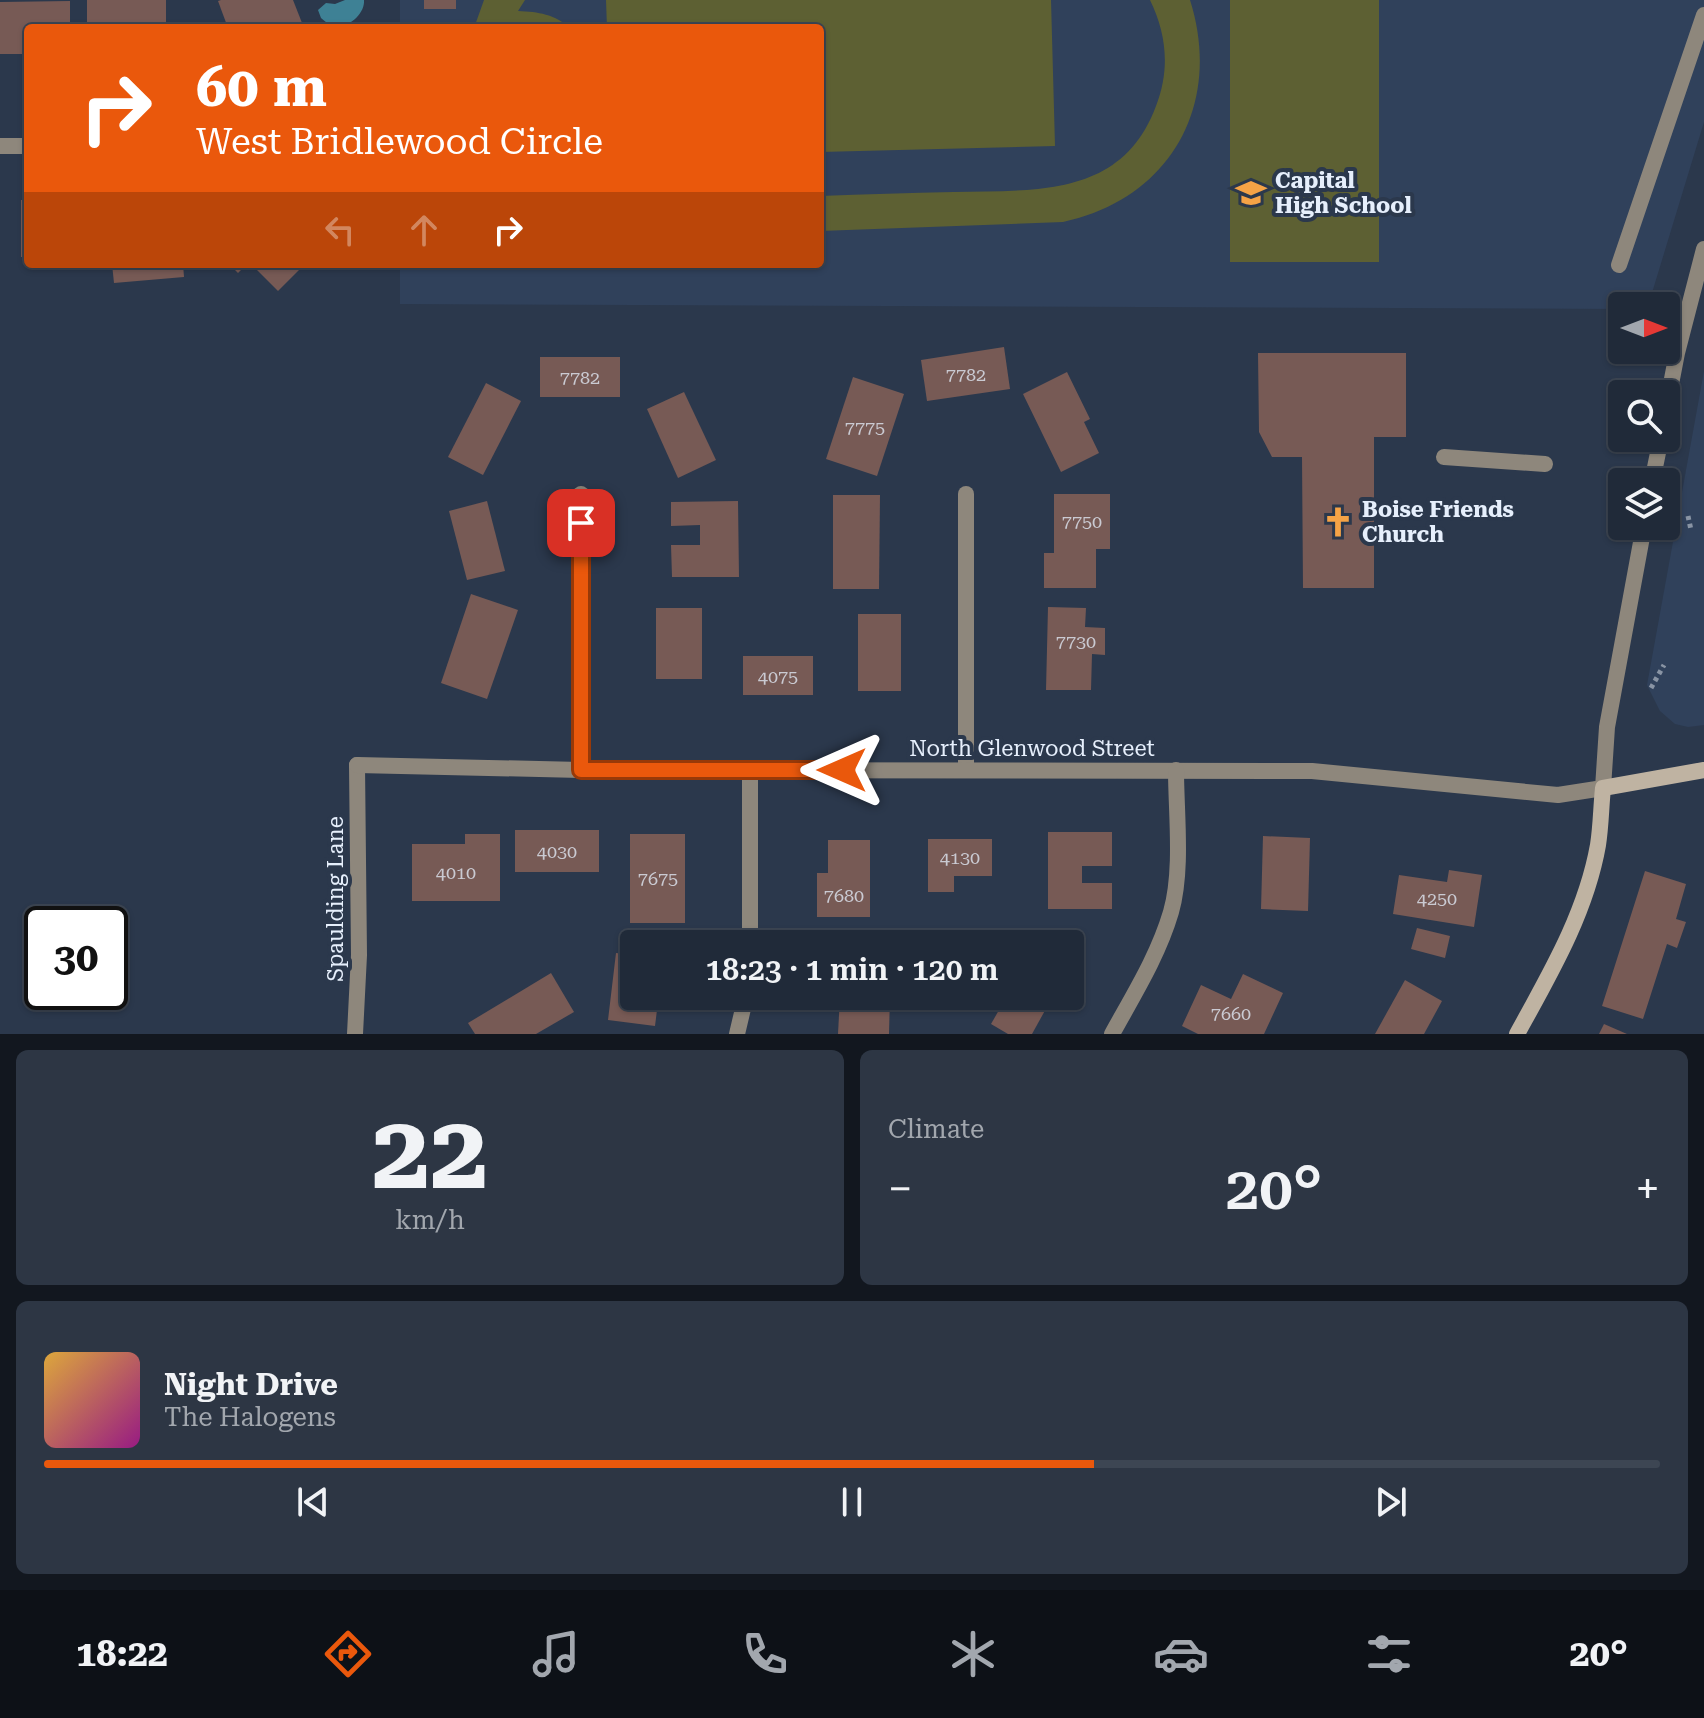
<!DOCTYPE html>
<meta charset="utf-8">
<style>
:root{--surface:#202a39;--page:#2d3644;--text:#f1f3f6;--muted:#a2a7ae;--line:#3d4653;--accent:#ea580c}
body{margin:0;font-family:"Roboto Serif",serif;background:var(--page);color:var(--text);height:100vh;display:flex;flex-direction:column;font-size:30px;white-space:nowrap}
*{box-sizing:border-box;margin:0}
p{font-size:26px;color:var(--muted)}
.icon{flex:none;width:44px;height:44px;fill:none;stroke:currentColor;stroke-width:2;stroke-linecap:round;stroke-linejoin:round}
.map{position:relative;height:1034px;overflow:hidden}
.details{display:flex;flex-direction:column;gap:16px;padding:16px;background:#12171f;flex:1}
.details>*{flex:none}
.top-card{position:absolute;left:24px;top:24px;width:800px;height:244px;border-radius:8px;box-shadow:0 2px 6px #0004,0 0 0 2px var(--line);background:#ea580c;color:#fff;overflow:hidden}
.needle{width:52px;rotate:90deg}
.fabs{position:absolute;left:1608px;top:292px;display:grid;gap:16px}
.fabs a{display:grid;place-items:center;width:72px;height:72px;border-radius:8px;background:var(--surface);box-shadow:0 2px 6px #0004,0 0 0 2px var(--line);font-size:40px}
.speed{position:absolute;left:24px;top:906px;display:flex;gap:16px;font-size:40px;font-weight:700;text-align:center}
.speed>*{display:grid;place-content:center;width:104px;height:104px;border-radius:50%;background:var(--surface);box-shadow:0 2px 6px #0004,0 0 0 2px var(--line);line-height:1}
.speed .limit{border:4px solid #111;border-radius:12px;background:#fff;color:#111}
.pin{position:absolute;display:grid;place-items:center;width:68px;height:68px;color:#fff;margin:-34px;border-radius:16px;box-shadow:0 4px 12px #0006}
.me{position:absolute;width:88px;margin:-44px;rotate:270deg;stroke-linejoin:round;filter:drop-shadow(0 0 6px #0008)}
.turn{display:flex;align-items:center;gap:28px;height:168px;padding:0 40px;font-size:36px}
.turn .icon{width:104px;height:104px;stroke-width:2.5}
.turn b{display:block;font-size:56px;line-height:68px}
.lanes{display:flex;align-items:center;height:76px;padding:0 40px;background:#0003;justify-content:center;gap:40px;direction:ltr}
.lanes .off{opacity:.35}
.big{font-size:60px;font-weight:600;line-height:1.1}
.details .card{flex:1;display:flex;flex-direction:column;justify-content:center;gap:12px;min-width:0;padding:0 28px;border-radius:12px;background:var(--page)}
.details .dial{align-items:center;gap:0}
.dial b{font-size:104px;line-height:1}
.song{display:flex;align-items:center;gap:24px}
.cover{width:96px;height:96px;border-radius:12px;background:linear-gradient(135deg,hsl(40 70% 55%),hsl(310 70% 35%))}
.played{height:8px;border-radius:4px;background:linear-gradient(90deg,var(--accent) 65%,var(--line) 65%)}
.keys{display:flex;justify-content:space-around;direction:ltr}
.heat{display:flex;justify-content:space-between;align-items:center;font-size:44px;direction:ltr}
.details .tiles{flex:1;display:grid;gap:16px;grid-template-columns:1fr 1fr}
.card:last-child{grid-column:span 2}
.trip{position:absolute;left:620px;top:930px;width:464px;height:80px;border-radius:8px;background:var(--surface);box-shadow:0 2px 6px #0004,0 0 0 2px var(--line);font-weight:600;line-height:80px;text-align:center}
.tabs{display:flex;height:128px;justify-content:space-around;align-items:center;background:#0d1117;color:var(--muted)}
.tabs .icon{width:56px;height:56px}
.tabs .selected{color:var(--accent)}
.tabs b{font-size:36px;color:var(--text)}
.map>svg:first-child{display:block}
</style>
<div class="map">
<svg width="1704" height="1034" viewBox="0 0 1704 1034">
<rect width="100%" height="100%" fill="#2b384c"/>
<!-- built -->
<g fill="#30415b">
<path d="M400,0H1704V122L1648,306H1622V309L400,304V264H820V28H400Z"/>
<path d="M1704,371V725L1688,727L1675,724L1660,711L1647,685Z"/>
</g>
<!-- green -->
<g fill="#5d6033">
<path d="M484,0H525L518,11C539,12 554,14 570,28H474Z"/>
<path d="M606,0H1051L1055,146L820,152V28H607Z"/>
<path d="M1150,0H1190C1223,104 1171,199 1063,222L820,231V196C865,194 910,193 954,192C1035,190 1122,198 1156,106C1170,70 1167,35 1150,0Z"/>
<rect x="1230" y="0" width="149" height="262"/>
</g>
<!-- water -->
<path fill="#3e8195" d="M345,0H364C365,13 351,25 339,27C332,28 326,22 321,18L318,10L326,3L335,4Z"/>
<!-- building -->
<g fill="#775a55">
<rect x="87" y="0" width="79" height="28"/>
<path d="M221,0H293L304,28H228L218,1Z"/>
<rect x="424" y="0" width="32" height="9"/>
<path d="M70,1V28H28V54H0V2Z"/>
<rect x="21" y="200" width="7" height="57"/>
<path d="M112,264H183L184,277L114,283Z"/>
<path d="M229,264H247L238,273Z"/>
<path d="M251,264H305L278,291Z"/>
<path d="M1004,347L1010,389L927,401L921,360Z"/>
<path d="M1258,353H1406V437H1374V588H1303L1302,457H1272L1259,432Z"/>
<rect x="540" y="357" width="80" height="40"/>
<path d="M1067,372L1090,419L1084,422L1099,453L1061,472L1023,394Z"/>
<path d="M853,377L904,394L877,476L826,459Z"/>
<path d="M486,383L521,401L483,475L448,457Z"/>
<path d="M684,392L716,460L678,478L647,409Z"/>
<path d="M1054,494H1110V549H1096V588H1044V553H1054Z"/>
<path d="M833,495H880L879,589H833Z"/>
<path d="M487,501L505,571L467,580L449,511Z"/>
<path d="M738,501L739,577H672L671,545H700V525L671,526V502Z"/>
<path d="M471,594L518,610L487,699L441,683Z"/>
<path d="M1048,607L1086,608L1085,627L1105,628V655L1092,654L1091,690H1046Z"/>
<rect x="656" y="608" width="46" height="71"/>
<rect x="858" y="614" width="43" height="77"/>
<rect x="743" y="656" width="70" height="39"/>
<rect x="515" y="830" width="84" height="42"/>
<path d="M1048,832H1112V866H1082V883H1112V909H1048Z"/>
<path d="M465,834H500V901H412V844H465Z"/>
<rect x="630" y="834" width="55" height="89"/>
<path d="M1263,836L1310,838L1308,911L1261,909Z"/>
<path d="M928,839H992V876H954V892H928Z"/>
<path d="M828,840H870V917H817V873H828Z"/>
<path d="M1449,870L1482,875L1474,927L1393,914L1399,875L1447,882Z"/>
<path d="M1645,871L1686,884L1676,919L1686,922L1677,948L1667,944L1643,1019L1602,1006Z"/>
<path d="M1417,928L1450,936L1445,958L1411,949Z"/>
<path d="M616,953L634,955V996H687L686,1005L658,1002L655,1026L608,1020Z"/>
<path d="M551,973L574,1012L536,1034H475L468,1023Z"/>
<path d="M1243,974L1283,993L1264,1034H1198L1182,1026L1201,985L1231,999Z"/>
<path d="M1405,980L1442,1001L1424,1034H1375Z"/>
<path d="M840,996H890L889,1034H838Z"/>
<path d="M1007,996H1053L1032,1034H1008L991,1024Z"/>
<path d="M1604,1024L1627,1034H1599Z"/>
</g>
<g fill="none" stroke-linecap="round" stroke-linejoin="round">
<!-- path -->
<g stroke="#8994a4" stroke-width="5" stroke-dasharray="4 4" stroke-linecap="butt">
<path d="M1688,516L1691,530"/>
<path d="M1651,688L1664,665"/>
</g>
<!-- service -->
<g stroke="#8e877c" stroke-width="16">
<path d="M1619,265L1704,15"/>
<path d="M1444,457L1545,464"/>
<path d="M355,1034L359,955L357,765"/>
</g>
<!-- minor -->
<g stroke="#8e877c" stroke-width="16">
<path d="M0,146H28"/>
<path d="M581,494V770"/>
<path d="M966,494V770"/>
<path d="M357,765L581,770L1312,771L1558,795L1603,788"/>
<path d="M750,770V944"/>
<path d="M737,1034L746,996"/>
<path d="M1112,1034C1134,994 1158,956 1171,912C1183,870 1176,813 1176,770"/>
</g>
<!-- tertiary -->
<g stroke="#8e877c" stroke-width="16">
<path d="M1666,410L1677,353L1704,249"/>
<path d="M1652,482L1661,438"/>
<path d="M1603,788L1607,727L1644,526"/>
</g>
<!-- secondary -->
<path stroke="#bfb3a2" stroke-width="16" d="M1517,1034C1550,974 1586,913 1598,845C1601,826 1601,807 1603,788L1704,770"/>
</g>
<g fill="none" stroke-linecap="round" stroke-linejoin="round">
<!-- route casing -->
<g stroke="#983908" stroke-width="20">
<path id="route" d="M581,523V770H842"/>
</g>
<!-- route -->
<use href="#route" stroke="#ea580c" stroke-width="14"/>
</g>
<!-- icons -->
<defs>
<g id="school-bare" transform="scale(2.4)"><path d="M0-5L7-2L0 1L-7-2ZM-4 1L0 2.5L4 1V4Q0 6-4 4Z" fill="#f5a346" stroke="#2b384c" stroke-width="2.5" paint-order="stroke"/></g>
<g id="church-bare" transform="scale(2.4)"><path d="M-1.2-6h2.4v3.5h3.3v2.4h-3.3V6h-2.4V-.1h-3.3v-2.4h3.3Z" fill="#f5a346" stroke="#2b384c" stroke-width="2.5" paint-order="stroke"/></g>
</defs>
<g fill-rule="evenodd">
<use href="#school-bare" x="1251" y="193"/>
<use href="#church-bare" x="1338" y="522"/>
</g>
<g text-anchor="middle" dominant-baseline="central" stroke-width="8" stroke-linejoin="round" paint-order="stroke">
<!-- number labels -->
<g font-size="18" fill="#cacad2">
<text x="966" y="374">7782</text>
<text x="580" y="377">7782</text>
<text x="865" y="427">7775</text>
<text x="1082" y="521">7750</text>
<text x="1076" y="641">7730</text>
<text x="778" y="676">4075</text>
<text x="557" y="851">4030</text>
<text x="960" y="857">4130</text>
<text x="456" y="872">4010</text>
<text x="658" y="878">7675</text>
<text x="844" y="895">7680</text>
<text x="1437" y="898">4250</text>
<text x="1231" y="1013">7660</text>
</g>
<!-- poi labels -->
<g font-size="22" font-weight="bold" fill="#e6effc" stroke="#2b384c" text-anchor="start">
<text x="1275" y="180">Capital<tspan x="1275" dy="25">High School</tspan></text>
<text x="1362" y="509">Boise Friends<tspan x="1362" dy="25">Church</tspan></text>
</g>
<!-- street labels -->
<g font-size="22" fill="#e6effc" stroke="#2b384c">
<text x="1032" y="748">North Glenwood Street</text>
<text transform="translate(335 899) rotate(-90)">Spaulding Lane</text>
</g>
</g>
</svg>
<div class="fabs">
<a><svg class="needle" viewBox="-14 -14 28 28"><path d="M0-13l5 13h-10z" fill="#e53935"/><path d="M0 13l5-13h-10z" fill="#a2a7ae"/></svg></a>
<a><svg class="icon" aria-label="search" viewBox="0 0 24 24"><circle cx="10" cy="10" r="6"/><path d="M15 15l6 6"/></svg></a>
<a><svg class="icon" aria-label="layers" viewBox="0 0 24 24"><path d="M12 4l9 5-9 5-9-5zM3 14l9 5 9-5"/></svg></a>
</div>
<div class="speed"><div class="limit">30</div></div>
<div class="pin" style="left:581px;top:523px;background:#d93025"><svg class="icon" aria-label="arrive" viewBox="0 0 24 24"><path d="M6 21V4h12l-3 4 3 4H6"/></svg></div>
<svg class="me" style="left:842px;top:770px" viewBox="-20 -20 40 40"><path d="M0-17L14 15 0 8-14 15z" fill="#ea580c" stroke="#fff" stroke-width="4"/></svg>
<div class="trip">18:23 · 1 min · 120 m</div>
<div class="top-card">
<div class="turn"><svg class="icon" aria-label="right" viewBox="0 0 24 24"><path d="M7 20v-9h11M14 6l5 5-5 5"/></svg><div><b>60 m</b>West Bridlewood Circle</div></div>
<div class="lanes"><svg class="icon off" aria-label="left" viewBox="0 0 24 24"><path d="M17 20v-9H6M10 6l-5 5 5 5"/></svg><svg class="icon off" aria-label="ahead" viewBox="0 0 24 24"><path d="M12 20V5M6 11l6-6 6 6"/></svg><svg class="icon" aria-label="right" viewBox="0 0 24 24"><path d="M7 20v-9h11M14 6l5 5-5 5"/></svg></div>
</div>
</div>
<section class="details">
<div class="tiles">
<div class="card dial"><b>22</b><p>km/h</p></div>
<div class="card"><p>Climate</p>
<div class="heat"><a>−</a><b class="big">20°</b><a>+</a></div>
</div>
<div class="card">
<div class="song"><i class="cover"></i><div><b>Night Drive</b><p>The Halogens</p></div></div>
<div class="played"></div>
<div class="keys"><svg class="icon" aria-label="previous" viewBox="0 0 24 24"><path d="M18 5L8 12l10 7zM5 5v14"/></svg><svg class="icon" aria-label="pause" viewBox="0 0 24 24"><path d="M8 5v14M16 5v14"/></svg><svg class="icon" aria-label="next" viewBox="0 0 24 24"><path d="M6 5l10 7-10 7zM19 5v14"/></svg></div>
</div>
</div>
</section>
<nav class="tabs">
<b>18:22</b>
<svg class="icon selected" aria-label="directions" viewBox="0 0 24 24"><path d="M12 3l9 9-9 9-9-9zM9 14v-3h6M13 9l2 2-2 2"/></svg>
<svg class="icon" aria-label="music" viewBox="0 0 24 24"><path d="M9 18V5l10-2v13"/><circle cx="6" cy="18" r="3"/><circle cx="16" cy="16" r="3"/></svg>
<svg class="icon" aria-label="phone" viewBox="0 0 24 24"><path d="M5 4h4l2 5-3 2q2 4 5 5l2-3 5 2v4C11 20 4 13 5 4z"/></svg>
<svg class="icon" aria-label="climate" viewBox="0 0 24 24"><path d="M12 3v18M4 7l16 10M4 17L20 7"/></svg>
<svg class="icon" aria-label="car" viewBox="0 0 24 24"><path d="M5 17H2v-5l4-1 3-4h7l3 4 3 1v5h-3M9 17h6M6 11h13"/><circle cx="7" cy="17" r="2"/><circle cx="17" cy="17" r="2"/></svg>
<svg class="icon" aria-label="filters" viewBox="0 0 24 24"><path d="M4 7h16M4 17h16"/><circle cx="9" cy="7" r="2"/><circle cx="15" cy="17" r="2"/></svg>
<b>20°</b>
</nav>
